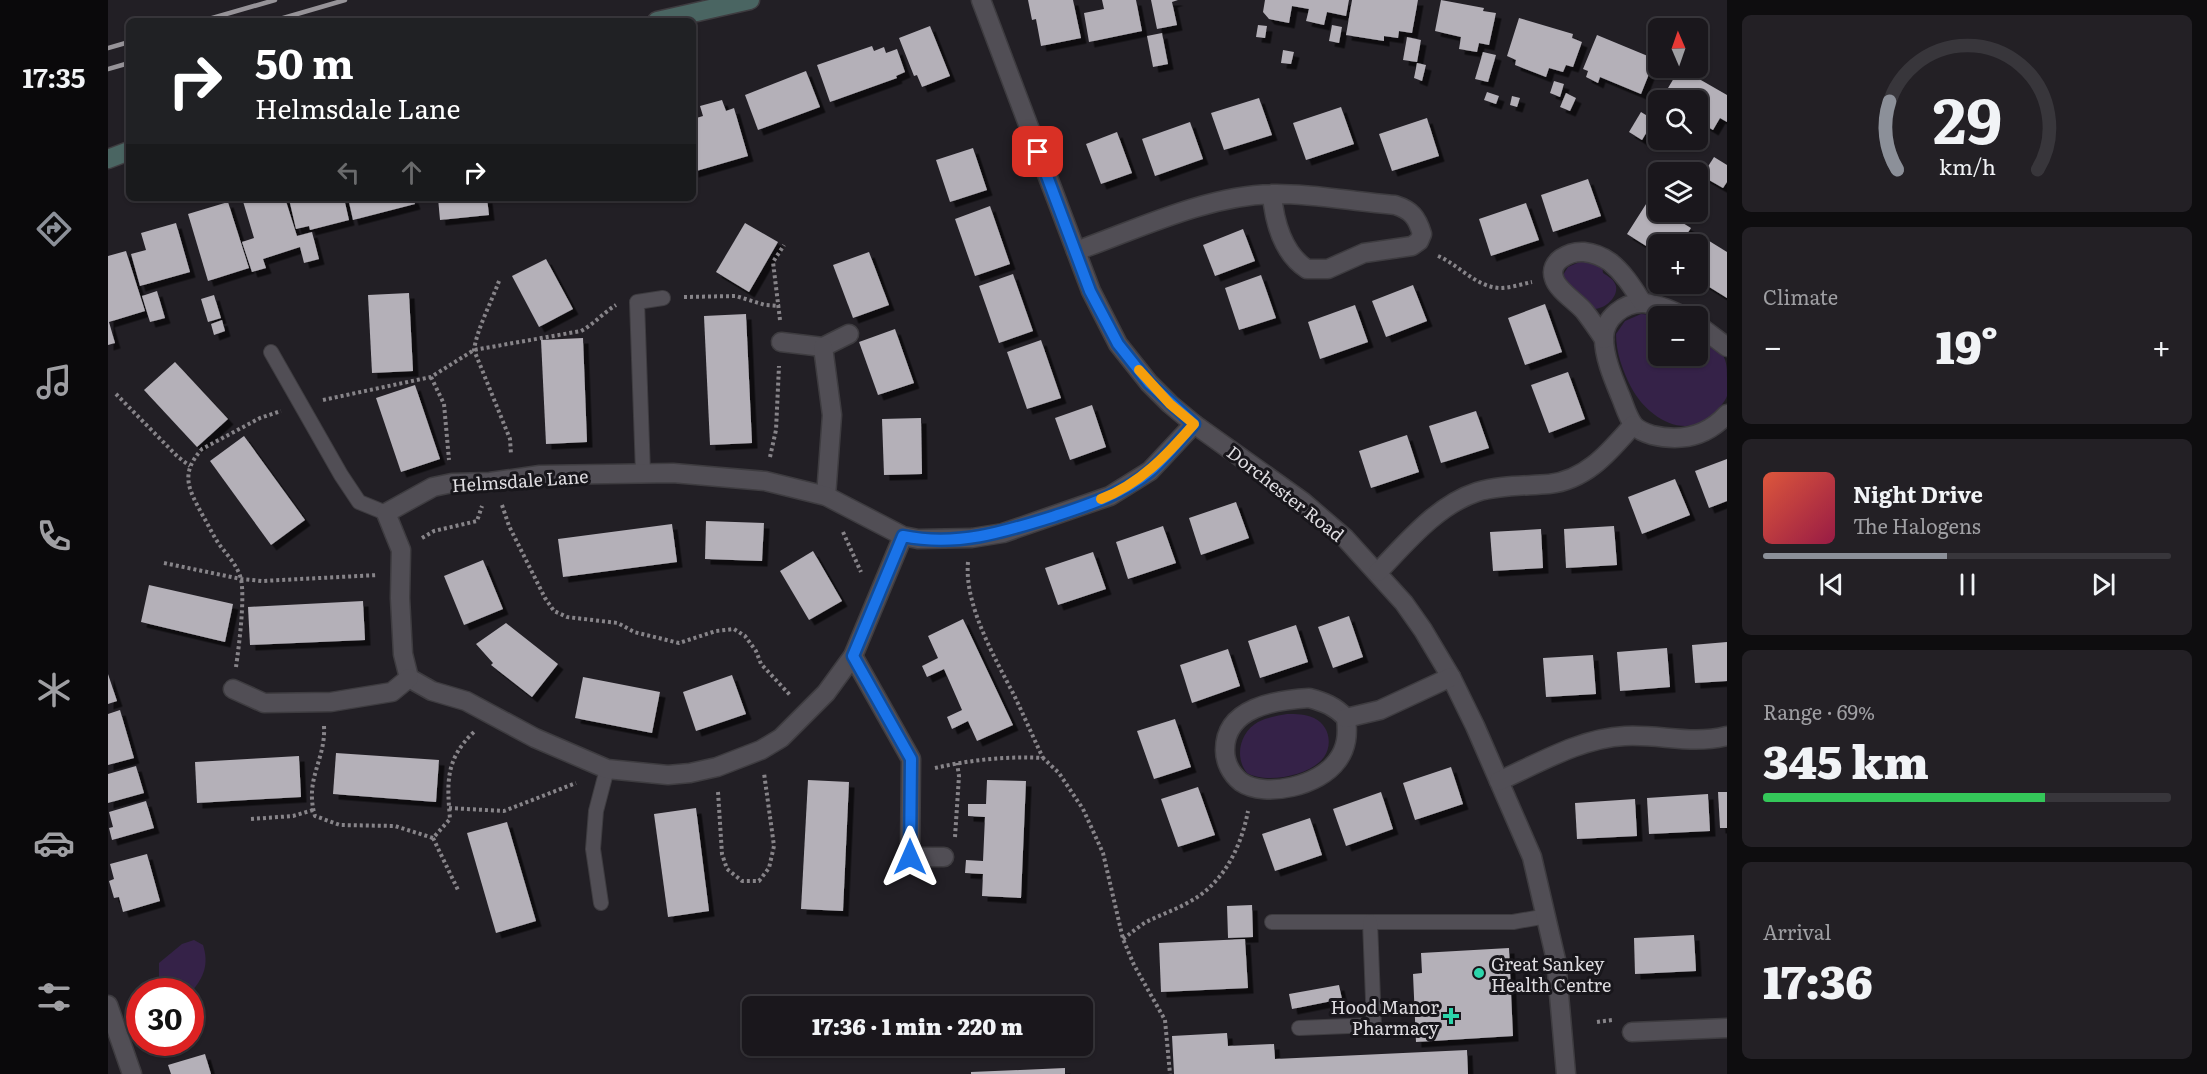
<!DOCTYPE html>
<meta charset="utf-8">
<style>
:root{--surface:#1a171c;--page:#232025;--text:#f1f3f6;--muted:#9f9fa3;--line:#38363b;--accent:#8c9099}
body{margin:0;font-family:Literata,serif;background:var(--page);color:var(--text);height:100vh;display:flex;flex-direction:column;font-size:22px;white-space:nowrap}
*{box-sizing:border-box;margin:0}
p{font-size:20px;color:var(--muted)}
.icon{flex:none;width:33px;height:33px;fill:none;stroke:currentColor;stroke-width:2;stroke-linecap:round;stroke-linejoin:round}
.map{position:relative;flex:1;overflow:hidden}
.details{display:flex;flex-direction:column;gap:15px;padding:15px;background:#0e0d0f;width:480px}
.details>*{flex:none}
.top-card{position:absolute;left:18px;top:18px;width:570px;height:183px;border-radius:9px;box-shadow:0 2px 4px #0004,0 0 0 2px var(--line);background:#202124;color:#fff;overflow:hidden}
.needle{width:39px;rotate:358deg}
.controls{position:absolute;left:1540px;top:18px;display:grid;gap:12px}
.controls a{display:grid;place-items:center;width:60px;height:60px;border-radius:9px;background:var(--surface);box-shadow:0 2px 4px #0004,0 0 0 2px var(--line);font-size:30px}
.speed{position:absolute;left:18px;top:978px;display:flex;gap:12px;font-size:30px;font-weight:700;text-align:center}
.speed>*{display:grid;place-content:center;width:78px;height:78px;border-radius:50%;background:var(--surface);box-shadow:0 2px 4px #0004,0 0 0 2px var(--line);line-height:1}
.speed .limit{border:9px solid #d22;background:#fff;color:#111}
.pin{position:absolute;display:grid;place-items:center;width:51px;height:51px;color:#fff;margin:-26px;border-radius:12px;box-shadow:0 3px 9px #0006}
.me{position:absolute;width:66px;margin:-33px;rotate:0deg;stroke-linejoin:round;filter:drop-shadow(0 0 4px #0008)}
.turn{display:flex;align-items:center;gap:21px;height:126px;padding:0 30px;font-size:27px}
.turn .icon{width:78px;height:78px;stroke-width:2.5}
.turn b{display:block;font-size:42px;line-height:51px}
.lanes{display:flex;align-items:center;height:57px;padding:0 30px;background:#0003;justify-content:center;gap:30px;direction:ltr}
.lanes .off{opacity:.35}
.big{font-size:45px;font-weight:800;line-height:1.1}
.details .tile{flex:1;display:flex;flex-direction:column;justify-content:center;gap:9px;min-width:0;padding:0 21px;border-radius:9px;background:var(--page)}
.details .dial{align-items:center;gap:0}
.dial svg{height:156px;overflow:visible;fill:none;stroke:var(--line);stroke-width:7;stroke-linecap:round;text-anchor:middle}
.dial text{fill:var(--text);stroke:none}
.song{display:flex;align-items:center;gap:18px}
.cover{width:72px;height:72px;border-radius:9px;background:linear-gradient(135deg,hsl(10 70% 55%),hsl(340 70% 35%))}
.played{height:6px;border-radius:3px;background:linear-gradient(90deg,var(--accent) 45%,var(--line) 45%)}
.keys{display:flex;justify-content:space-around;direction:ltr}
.heat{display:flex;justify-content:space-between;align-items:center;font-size:33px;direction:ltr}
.charge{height:9px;border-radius:4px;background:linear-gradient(90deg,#34c759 69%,var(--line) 0)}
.trip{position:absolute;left:634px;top:996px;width:351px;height:60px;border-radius:9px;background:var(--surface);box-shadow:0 2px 4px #0004,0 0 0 2px var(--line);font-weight:800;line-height:60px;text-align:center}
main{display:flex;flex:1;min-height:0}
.tab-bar{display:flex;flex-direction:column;width:108px;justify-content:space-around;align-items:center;background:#0a090b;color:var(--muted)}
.tab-bar .icon{width:42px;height:42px}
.tab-bar .active{color:var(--accent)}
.tab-bar b{font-size:27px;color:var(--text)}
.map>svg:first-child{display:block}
</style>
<main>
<nav class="tab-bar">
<b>17:35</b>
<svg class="icon active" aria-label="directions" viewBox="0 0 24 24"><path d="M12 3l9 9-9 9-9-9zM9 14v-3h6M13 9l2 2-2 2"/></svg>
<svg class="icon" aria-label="music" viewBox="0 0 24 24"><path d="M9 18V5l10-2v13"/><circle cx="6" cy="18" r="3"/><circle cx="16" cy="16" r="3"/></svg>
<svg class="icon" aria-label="phone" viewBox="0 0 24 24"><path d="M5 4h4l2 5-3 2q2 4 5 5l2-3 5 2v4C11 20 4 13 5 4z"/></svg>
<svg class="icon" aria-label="climate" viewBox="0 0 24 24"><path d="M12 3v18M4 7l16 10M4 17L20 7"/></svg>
<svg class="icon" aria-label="car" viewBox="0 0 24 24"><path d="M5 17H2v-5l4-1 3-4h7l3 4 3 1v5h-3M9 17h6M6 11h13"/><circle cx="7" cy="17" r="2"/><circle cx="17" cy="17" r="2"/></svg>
<svg class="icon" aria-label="filters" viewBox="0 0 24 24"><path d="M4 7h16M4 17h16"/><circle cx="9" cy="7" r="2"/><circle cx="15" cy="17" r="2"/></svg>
</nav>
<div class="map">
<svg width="1619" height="1074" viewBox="0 0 1619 1074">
<defs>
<filter id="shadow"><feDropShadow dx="5.5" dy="5.5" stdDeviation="0" flood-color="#0009"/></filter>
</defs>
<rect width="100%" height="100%" fill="#221f25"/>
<!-- green -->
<g fill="#352248">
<path d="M1476,260L1494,265L1495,273C1499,276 1504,278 1506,282C1515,294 1495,313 1482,308C1473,304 1463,288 1456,280L1455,275L1460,267Z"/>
<path d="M1533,314L1553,316H1551V356H1590V335C1597,340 1607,345 1612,351C1619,360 1619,367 1619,377C1619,383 1619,390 1619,396C1617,402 1610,409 1605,414C1576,442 1538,416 1523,387C1515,371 1508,353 1508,334L1517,321Z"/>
<path d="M1179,714C1188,714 1198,714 1206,718C1221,725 1225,744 1216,757C1203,776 1158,784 1139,773C1126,757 1132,732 1150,722C1159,717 1169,716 1179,714Z"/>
<path d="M86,940L95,945C101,964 96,977 84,991H68L51,984V963L74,944Z"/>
</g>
<!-- building -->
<g fill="#b4b0b8" filter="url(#shadow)">
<path d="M920,0H965L973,38L933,46L928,19L924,20Z"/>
<path d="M994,0H1028L1034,31L981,42L976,13L996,9Z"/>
<path d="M1043,0H1070L1064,2L1069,25L1049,29Z"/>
<path d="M1157,0H1241L1238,16L1219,12L1216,25L1198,21L1201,9L1184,6L1181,23L1161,19L1155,12Z"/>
<path d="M1244,0H1310L1304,33L1291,31L1290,38L1276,36V41L1238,35Z"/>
<path d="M1333,0L1376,8L1375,11L1388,13L1381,45L1371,43L1369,52L1351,49L1353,37L1327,31Z"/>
<path d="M1411,18L1465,34L1464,38L1474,42L1465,67L1458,65L1455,72L1441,68L1438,77L1407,65L1408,60L1399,56Z"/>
<path d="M1150,25L1159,26L1157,38L1148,37Z"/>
<path d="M1224,25L1234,27L1231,43L1221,41Z"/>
<path d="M822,26L842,76L814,87L809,75L806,76L791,38Z"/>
<path d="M1054,33L1060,64L1045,67L1039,36Z"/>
<path d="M1489,35L1547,59L1533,94L1492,77L1490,83L1478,77L1480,71L1475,69Z"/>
<path d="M1299,37L1313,40L1309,62L1295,60Z"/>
<path d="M764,46L766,51L776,47L778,53L789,49L797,72L788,76L789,78L722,102L709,65Z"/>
<path d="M1175,50L1186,52L1183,64L1173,63Z"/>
<path d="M1375,52L1388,55L1380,82L1367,79Z"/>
<path d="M1309,63L1318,65L1314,81L1306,78Z"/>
<path d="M1572,68L1619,95V122L1612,118L1605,130L1590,121V100H1551V119L1541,113L1552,96L1554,98Z"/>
<path d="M698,71L712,107L650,130L637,95Z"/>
<path d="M1446,81L1456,84L1452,97L1442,93Z"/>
<path d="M1379,92L1391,96L1388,104L1376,100Z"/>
<path d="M1458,93L1468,98L1462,111L1452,107Z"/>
<path d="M1404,96L1412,98L1409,107L1402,105Z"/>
<path d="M1151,98L1164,135L1116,150L1103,113Z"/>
<path d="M614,100L618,111L626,108L640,156L585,172V119L595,116L592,106Z"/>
<path d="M1233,107L1246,144L1198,160L1185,123Z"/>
<path d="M1533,112L1546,120L1534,140L1521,132Z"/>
<path d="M1319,118L1331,156L1284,171L1271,134Z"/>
<path d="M1082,122L1095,159L1047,176L1034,139Z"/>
<path d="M1009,132L1024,173L993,184L978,144Z"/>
<path d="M865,148L879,190L842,202L828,160Z"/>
<path d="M1606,157L1619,165V182L1615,188L1594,176Z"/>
<path d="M1480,179L1493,216L1445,232L1433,195Z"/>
<path d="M134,198H177L189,236L204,232L211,259L196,263L192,247L155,259L158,268L144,272L134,242L146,238Z"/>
<path d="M186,198H236L241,220L202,230L201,226L188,229L181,199Z"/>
<path d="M240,198H305L307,204L245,220Z"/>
<path d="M330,198H379L381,215L332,220Z"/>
<path d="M1540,201L1551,208V212H1557L1583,228L1572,244H1551V254L1519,234Z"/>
<path d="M120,202L141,268L100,281L80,214Z"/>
<path d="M1418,203L1431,240L1383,256L1371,219Z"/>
<path d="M882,206L902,264L867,276L847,219Z"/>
<path d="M68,223L82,272L32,286L23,254L38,250L33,233Z"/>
<path d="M637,223L670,242L641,292L608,272Z"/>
<path d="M1135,229L1147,261L1107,276L1095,245Z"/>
<path d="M1598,239L1619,252V298L1590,280V253Z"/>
<path d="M18,251L37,311L1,322L7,343L0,345V256Z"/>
<path d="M761,252L781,305L745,318L725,265Z"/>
<path d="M438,259L465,309L431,327L404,276Z"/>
<path d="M905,274L925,331L891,343L871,286Z"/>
<path d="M1153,275L1168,318L1131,330L1117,288Z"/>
<path d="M1305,285L1319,321L1278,337L1264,301Z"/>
<path d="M49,291L57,318L42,322L34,296Z"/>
<path d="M301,293L305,371L264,373L260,295Z"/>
<path d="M106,295L113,318L100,322L93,299Z"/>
<path d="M1437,304L1454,352L1417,365L1400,318Z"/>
<path d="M1247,305L1260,342L1212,359L1200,322Z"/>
<path d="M638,314L644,443L602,445L596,316Z"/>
<path d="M114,320L117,331L106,335L103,324Z"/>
<path d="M787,329L806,383L770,395L751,342Z"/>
<path d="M475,338L479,442L438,444L433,340Z"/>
<path d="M933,340L953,398L919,409L899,352Z"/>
<path d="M67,362L120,419L89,447L36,390Z"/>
<path d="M1460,372L1477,419L1441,433L1423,385Z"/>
<path d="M307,385L332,459L293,472L268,398Z"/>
<path d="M984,405L998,447L962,460L947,418Z"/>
<path d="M1368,411L1381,448L1333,463L1321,426Z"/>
<path d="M813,418L814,474L776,475L774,419Z"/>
<path d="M1299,435L1311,472L1263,488L1251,451Z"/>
<path d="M136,436L197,520L163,545L102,461Z"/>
<path d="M1619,459V501L1601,508L1587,471Z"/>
<path d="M1567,479L1582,515L1534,534L1520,497Z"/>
<path d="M1128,502L1141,538L1093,555L1081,518Z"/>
<path d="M598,521L656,523L654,561L597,559Z"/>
<path d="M564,524L569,562L455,577L450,539Z"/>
<path d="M1055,526L1068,563L1020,579L1008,542Z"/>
<path d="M1506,526L1509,565L1458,568L1456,529Z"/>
<path d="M1433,529L1435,568L1385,571L1382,532Z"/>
<path d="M705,551L734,601L701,620L672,571Z"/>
<path d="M985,552L998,589L950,605L937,568Z"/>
<path d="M375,560L395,609L356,625L336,576Z"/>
<path d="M41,585L125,604L117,642L33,622Z"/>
<path d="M255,601L257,640L142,645L140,607Z"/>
<path d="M1241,616L1255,657L1225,668L1210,627Z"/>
<path d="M855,619L905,725L869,741L860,721L844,729L839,717L854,710L836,669L819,677L814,666L830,658L820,636Z"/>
<path d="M398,623L450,664L424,697L383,665L385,663L368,644Z"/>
<path d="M1188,625L1200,662L1152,678L1140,641Z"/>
<path d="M1619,642V681L1587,683L1584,645Z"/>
<path d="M1559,648L1562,687L1512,691L1509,652Z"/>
<path d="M1120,649L1132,686L1084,703L1072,665Z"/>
<path d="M1485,655L1488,694L1438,697L1435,658Z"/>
<path d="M0,674L9,701L0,704Z"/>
<path d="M624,675L638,714L588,731L575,692Z"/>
<path d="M475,677L552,692L544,733L467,718Z"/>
<path d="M12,710L26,758L0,765V714Z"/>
<path d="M1067,719L1083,767L1046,779L1029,731Z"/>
<path d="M228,753L331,760L328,802L225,794Z"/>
<path d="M191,756L193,797L89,803L87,762Z"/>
<path d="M28,766L36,793L0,803V774Z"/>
<path d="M1343,767L1355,804L1307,820L1295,783Z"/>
<path d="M700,780L741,782L735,911L693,909Z"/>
<path d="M879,780L918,781L913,898L874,896L875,874L857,873L858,860L875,861L877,817L860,816V804H878Z"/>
<path d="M1090,787L1107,835L1070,847L1053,799Z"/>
<path d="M1273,792L1285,829L1238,846L1225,809Z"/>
<path d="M1610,792H1619V828H1612Z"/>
<path d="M1600,794L1602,831L1541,834L1539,798Z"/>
<path d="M1527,799L1529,836L1469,839L1467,803Z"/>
<path d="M38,801L46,828L4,840L1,828L5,827L1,812Z"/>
<path d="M588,808L601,911L560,917L546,814Z"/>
<path d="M1202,818L1214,855L1167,871L1154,834Z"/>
<path d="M399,822L428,921L388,933L359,833Z"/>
<path d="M39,854L52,901L15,912L11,897L6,898L1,881L6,879L2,864Z"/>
<path d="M1144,905L1145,937L1120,938L1119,906Z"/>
<path d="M1586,935L1588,971L1527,974L1526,938Z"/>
<path d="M1137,939L1140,988L1053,992L1051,943Z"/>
<path d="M1401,948L1405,1036L1308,1042L1305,974L1314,973L1313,953Z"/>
<path d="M1231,985L1234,999L1184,1009L1181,994Z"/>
<path d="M1119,1033L1120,1046L1166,1044L1167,1059L1359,1050L1360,1074H1066L1064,1036Z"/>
<path d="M97,1054L103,1074H63L60,1065Z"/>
<path d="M957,1068V1074H863V1072Z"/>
</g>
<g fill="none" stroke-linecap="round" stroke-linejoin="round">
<!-- lane casing -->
<g stroke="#3e3c40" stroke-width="16">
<g id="lane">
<path d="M163,352L233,475L251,502L278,513"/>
<path d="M535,473L529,302L555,298"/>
<path d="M493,903L485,849L488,811L499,769"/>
<path d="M1164,922H1405L1439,916"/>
<path d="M1191,1028L1266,1025L1262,922"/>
</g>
</g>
<!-- street casing -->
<g stroke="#3e3c40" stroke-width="21">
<g id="street">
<path d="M873,0L983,291L1010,344L1041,383L1062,404L1086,424L1194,501L1237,538L1296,603L1315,630L1343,677L1367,726L1424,857L1448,960L1458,1074"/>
<path d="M968,251C1030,229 1097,196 1164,194C1205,193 1246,202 1287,205C1303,210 1309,217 1314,234L1311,241L1304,246L1256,253L1220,269H1199C1175,254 1166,221 1164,194"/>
<path d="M1575,316C1563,310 1550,304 1536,303C1516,302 1496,318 1496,338C1496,357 1505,378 1512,395C1516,404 1519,416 1525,424C1529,430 1538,433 1544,435C1573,442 1599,436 1619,414"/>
<path d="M1590,325L1619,347"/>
<path d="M1496,339C1490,330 1484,321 1477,312C1469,302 1449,290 1446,278C1440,261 1462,251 1476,252C1485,253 1495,257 1502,262C1516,273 1525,288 1534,302"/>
<path d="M673,342L715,347L741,334"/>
<path d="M715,347L724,415L718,496"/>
<path d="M795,536L745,656L718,693L673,738L653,750L609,767L582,773L560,775L499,769L427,738L358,701L324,691L301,678L295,654L292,598L293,550L278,513L325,487L344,483L382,482L432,475L565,473L657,481L718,496L795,536L810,539L864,538L895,533L1002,496L1042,471L1086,424"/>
<path d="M1270,572C1298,543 1329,505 1369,492C1392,485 1417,486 1441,484C1479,480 1502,451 1525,425"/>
<path d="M745,656L803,759L802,857H836"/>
<path d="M125,689L156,703L223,702L284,692L301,678"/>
<path d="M1201,698C1216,702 1227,706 1238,718C1240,734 1239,748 1229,761C1212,785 1158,799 1133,782C1123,774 1117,762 1117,750C1117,707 1168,700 1201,698Z"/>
<path d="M1238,718L1272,710L1343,677"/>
<path d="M1391,781C1431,763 1473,738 1517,736C1553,734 1583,745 1619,736"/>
<path d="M0,1005L24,1074"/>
<path d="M1524,1032L1619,1028"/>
</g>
</g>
<!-- secondary casing -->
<g stroke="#3e3c40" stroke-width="21">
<g id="secondary">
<path d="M549,21L642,0"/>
<path d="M0,159L21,151"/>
</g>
</g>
<!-- path -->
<g stroke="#878489" stroke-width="4" stroke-dasharray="3 3" stroke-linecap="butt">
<path d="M1330,256C1351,265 1368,287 1392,288C1402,288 1414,284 1424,282"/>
<path d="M391,281C383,303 369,329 366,350L402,439L403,455"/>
<path d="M576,297L628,296L657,305L672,306"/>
<path d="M672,320L665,262L676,245"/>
<path d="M323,377L336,404L341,460"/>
<path d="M8,394L70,457L82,466"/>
<path d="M215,400L323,377L366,350L473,331C486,324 495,313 508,305"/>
<path d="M662,457L668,430L671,366"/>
<path d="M394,505L401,526L437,598L446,611L459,617L510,623L526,632L571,643L608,631L626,629L637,636L648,651L653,664L682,695"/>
<path d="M735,532L753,572"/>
<path d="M314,538L326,531L369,521L374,506"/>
<path d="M860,562C856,605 887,658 906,695C916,716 925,737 935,758"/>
<path d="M56,563L133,579L154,581L270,575"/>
<path d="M128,667C131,646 137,599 133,579C130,567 121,557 114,548C106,538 101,526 95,516C81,490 71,474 94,449L152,418L173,411"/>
<path d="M216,726C218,760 196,779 207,816L232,825L287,826L325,838L342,819C339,783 337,759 366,732"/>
<path d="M827,768C862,760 898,756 935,758L951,773L975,809L995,853L1015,939L1026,965L1057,1020L1062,1074"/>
<path d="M610,792L614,854L619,869L634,881H651L661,868L666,846L656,773"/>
<path d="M341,808L396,811L468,783"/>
<path d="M143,819L185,816L205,810"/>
<path d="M847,837L851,776L849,763"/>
<path d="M325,838L350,890"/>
<path d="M1015,939C1023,933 1030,927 1038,922C1052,915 1067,910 1081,902C1115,884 1133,848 1140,811"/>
<path d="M1489,1022L1504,1020"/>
</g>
<!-- lane -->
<use href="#lane" stroke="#514e55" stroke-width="14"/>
<!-- street -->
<use href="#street" stroke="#514e55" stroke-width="18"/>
<!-- secondary -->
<use href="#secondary" stroke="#4a6562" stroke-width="18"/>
<!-- rail -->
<g stroke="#969398" stroke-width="4.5">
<path d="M94,21L167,0"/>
<path d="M165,21L237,0"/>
<path d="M0,48L21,42"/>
<path d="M0,69L21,63"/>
</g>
</g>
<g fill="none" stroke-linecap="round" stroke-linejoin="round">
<!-- route casing -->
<g stroke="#114b97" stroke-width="15">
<path id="route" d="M802,857L803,759L745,656L795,536C849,547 896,532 947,516C980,505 1015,494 1042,471C1058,457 1072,440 1086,424L1041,383L1010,344L982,291L930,152"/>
</g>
<!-- route -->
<use href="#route" stroke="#1a73e8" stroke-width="10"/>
<!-- slow -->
<path stroke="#f59e0b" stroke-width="10" d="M993,499C1032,484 1059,455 1086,424L1062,404L1031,370"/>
</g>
<!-- markers -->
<g fill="#2cd5ab" stroke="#18161b" stroke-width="2">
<circle cx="1371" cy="973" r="6"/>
<path d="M1340 1007h6v6h6v6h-6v6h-6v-6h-6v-6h6z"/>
</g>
<g text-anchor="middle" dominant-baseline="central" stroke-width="6" stroke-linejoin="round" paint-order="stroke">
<!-- street labels -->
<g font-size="18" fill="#dedce0" stroke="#18161b">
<text transform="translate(412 480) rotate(-4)">Helmsdale Lane</text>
<text transform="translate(1178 493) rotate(38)">Dorchester Road</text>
</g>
<!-- poi labels -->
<g font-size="18" fill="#dedce0" stroke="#18161b" text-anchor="start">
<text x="1383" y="963">Great Sankey<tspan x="1383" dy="21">Health Centre</tspan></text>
<text x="1331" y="1006" text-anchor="end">Hood Manor<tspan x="1331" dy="21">Pharmacy</tspan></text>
</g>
</g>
</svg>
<div class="controls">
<a><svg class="needle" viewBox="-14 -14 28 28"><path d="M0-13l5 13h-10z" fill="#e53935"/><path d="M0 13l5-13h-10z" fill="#9f9fa3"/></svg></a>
<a><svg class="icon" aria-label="search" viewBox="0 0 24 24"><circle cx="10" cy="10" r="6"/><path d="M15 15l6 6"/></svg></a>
<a><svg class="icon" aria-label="layers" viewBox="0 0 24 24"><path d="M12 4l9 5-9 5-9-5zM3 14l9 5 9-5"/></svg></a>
<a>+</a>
<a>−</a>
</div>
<div class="speed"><div class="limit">30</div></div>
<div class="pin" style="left:930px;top:152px;background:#d93025"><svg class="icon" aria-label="arrive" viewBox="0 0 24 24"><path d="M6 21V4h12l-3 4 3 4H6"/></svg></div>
<svg class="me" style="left:802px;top:857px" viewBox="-20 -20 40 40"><path d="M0-17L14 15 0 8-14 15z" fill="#1a73e8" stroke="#fff" stroke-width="4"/></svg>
<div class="trip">17:36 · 1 min · 220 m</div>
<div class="top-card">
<div class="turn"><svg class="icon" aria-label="right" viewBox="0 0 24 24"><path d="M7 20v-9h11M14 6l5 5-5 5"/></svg><div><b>50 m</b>Helmsdale Lane</div></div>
<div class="lanes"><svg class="icon off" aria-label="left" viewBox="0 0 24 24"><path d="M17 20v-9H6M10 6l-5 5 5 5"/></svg><svg class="icon off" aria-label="ahead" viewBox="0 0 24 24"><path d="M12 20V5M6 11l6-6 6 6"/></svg><svg class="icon" aria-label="right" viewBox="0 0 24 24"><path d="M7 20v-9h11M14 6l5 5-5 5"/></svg></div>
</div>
</div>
<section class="details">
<div class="tile dial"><svg viewBox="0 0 100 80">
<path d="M14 69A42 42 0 1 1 86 69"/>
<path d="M14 69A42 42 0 0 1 10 34" stroke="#8c9099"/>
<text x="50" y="56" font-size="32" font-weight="700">29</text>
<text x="50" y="72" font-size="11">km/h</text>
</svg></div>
<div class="tile"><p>Climate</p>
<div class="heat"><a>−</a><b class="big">19°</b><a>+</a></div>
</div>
<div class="tile">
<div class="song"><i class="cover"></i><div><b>Night Drive</b><p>The Halogens</p></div></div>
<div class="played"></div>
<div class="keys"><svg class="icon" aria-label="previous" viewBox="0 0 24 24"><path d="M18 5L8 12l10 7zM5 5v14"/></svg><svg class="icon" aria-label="pause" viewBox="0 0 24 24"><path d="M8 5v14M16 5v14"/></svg><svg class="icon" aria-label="next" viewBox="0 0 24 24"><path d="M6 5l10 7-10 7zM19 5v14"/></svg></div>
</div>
<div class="tile"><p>Range · 69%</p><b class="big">345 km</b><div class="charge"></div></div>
<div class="tile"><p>Arrival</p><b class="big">17:36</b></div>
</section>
</main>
